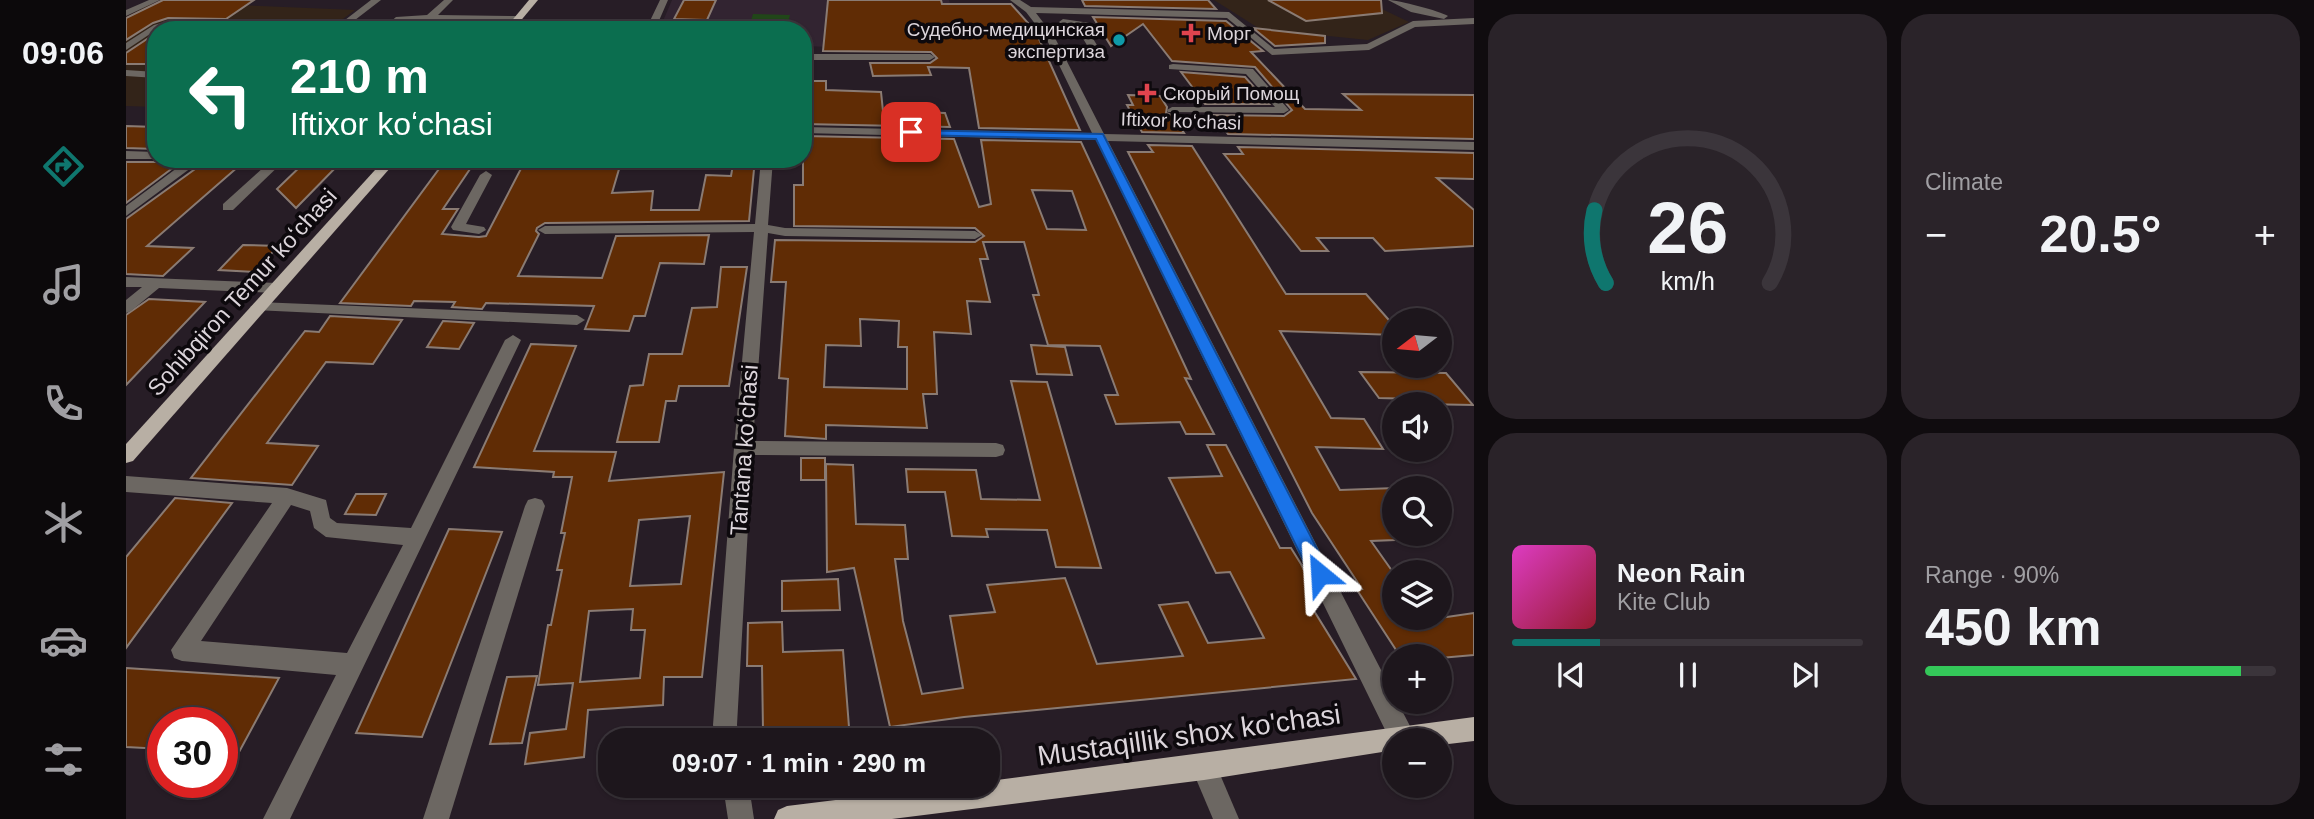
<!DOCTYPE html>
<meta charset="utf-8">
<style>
:root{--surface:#1d161c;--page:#2a2329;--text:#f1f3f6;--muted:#a09fa3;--line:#3b353b;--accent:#0f766e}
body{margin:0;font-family:Helvetica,sans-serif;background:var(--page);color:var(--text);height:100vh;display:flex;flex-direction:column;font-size:26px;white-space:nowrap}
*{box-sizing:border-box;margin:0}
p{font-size:23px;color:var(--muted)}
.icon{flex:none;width:38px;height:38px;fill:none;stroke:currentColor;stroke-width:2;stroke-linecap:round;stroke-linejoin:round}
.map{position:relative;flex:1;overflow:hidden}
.panel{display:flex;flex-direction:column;gap:14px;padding:14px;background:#100c0f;width:840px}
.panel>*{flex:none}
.guide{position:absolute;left:21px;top:21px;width:665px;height:147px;border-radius:28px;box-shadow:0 2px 5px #0004,0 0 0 2px var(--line);background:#0b6e4f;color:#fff;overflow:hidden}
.needle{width:46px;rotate:254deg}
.controls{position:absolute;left:1256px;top:308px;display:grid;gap:14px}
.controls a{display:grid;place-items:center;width:70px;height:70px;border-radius:50%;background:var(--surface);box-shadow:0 2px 5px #0004,0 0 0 2px var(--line);font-size:35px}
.speed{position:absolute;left:21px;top:707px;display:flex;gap:14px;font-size:35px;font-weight:700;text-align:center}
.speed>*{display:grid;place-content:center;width:91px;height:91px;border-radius:50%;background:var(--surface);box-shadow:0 2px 5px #0004,0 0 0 2px var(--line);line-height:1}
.speed .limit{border:10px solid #d22;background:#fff;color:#111}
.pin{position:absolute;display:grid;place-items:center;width:60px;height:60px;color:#fff;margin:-30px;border-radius:14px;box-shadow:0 4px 10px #0006}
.me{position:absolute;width:77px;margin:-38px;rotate:333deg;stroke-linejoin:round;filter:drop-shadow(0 0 5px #0008)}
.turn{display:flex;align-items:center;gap:24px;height:147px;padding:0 28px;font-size:32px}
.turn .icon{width:91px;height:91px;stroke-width:2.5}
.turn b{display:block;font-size:49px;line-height:60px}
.big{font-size:52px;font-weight:700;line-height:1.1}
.panel .tile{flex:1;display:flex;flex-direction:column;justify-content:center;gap:10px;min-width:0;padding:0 24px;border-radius:28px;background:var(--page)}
.panel .dial{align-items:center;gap:0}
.dial svg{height:182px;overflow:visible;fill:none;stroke:var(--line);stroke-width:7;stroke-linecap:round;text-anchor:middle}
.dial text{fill:var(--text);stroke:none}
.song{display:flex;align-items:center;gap:21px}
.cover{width:84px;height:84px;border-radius:10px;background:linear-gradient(135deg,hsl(310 70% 55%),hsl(350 70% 35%))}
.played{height:7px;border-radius:4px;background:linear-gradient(90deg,var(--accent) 25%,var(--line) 25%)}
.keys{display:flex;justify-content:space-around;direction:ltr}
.heat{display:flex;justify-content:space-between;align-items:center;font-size:38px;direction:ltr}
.charge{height:10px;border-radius:5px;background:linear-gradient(90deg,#34c759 90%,var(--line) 0)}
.panel .tiles{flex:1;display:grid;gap:14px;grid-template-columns:repeat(2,1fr)}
.trip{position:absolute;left:472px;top:728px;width:402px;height:70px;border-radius:28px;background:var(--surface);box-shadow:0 2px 5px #0004,0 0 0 2px var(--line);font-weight:700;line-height:70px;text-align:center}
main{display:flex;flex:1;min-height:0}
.dock{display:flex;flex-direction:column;width:126px;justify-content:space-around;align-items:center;background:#0c090b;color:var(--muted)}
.dock .icon{width:49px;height:49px}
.dock .selected{color:var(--accent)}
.dock b{font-size:32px;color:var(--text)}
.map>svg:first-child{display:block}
</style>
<main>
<nav class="dock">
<b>09:06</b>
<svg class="icon selected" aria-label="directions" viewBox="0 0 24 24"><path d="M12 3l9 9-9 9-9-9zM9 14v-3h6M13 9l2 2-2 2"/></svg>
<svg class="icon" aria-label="music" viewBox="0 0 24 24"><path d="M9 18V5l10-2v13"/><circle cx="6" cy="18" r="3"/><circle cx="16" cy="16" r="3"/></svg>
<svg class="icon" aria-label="phone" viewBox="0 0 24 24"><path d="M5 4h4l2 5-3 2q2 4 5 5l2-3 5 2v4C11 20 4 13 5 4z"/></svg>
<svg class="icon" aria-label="climate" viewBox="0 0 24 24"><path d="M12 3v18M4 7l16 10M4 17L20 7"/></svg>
<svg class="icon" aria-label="car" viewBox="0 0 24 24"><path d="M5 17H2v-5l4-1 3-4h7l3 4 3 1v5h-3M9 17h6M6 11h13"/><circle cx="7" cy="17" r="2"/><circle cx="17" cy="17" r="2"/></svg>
<svg class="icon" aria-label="filters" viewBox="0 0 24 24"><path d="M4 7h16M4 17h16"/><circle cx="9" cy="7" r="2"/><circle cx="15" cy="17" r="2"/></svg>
</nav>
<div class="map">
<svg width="1348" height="819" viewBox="0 0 1348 819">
<rect width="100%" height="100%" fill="#271d26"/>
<!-- built -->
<path fill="#322431" d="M546,0H823L829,26L815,51L677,46V30H614L616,22L537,21Z"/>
<!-- medical -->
<g fill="#332419">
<path d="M1088,0H1237L1283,22L1242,40L1134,29Z"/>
<path d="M24,4L110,5L229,10L202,30H30V107L0,106V17Z"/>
</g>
<!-- green -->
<path fill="#214619" d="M627,14L664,15L660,30H622Z"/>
<!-- building -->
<g fill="#602c05" stroke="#8a7b73" stroke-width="2" fill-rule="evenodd">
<path d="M37,0H128L100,19L42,18L27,23L0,40V18Z"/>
<path d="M558,0H590L581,20L548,19Z"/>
<path d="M702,0H815L816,4H885L910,32L954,130L853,128L843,68L802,67L805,75L747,76L744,63H804L811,58L805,52L697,51Z"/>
<path d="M956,0H1082L1090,9L959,6Z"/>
<path d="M1142,0H1255L1256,13L1180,21Z"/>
<path d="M967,17L1100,21L1137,51L1125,52L1179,109L1235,110L1217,94L1348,95V139L1102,134L1087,115L1158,116L1166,110L1129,67L1046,61L1017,24L985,46Z"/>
<path d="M1127,28L1199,36V43L1149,46Z"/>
<path d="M30,33V64H0V53Z"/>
<path d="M1055,72L1119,77L1143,104H1079Z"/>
<path d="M677,81H700V90L755,92L757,111L819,113L824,127L677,124Z"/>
<path d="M1002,95L1034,96L1041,107L1040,113L1046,115L1058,133L1016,132L1001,105H1007Z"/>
<path d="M0,126L30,127V149L0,148Z"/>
<path d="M677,136L828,139L853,207L865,204L855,140L955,142L1065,379L1059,378L1088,434H1060L1054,422L990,424L979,395H992L974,346L922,345L907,295H913L898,242H857L862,259H854L864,302L841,301L845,334L808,332L811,394H797L801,428L700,425V439L659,436L662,379L653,378L660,282H645L649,240L849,242L858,236L849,228L668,226V185H677ZM906,190L946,191L960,230L921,229ZM734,319L773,321L772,347H781V389L698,387L700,345L735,346Z"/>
<path d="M1022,145L1066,146L1160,294H1240L1269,327V335L1154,331L1205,418L1238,419L1257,449L1190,447L1214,490L1269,488V540L1245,541L1269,575V618H1314L1348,613V655L1314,658L1274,656L1231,590L1236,589L1186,513L1002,152H1027Z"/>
<path d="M1112,147L1348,153V179L1311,178L1348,210V246L1259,251L1247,238H1191L1202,251H1175L1098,154H1117Z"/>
<path d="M83,159H121L21,246L67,248L37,276L0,274V219Z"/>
<path d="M182,159H218L170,208L151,189Z"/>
<path d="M400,159H496L486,193L527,191L525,210H573L580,175L605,176L608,159H629L623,221L419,223L411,228L410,231L413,234L392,276L476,278L490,236L583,235L578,264L534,263L519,316H508L503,331L459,329L468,306L360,303L356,309L326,307L329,302L288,301L285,306L214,303L313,169H344L317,209H332L316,234L353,237L360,236Z"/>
<path d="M0,162H30L52,164L0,203Z"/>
<path d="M117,245L152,246L129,272L93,270Z"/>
<path d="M595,267H621L603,386H553L550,401H540L533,442H491L504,386L517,385L523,354H556L566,308L591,307Z"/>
<path d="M23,299L79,302L0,385V315Z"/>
<path d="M204,316L276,320L247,364L200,362L141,443L192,446L166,485L65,478L179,331L193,332Z"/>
<path d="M317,321L348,323L333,349L301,347Z"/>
<path d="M405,344L450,346L408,451L490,452L483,481L598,472L576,677H538L537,705L462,710L458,757L399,764L404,733L440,729L447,683L412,685L422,625H425L436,570H431L439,533H435L446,477H427L428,472L348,467ZM564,516L555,584L504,586L513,520ZM507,609L505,630H519L514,678L454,682L463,611Z"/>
<path d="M905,345L939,347L946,375L911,374Z"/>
<path d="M1234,372L1320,373L1347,405L1294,404L1290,399L1253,398Z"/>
<path d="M885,381L921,382L975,568L930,567L921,530L860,529L862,537L826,536L819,492H782L780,469L850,470L855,499L914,500Z"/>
<path d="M1081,445H1100L1154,548H1165L1175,564L1193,600L1182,601L1230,679L838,717L764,727L728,568L701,572L700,464L727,465L730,524L779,525L782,559H769L777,621L796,694L837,688L824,616L869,612L861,585L939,578L971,664L1057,656L1033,605L1062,602L1082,643L1138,638L1104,572L1090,573L1043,478L1096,476Z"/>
<rect x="675" y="458" width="24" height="22"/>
<path d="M230,494H260L250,515L219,514Z"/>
<path d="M49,498L106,503L0,648V557Z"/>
<path d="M323,529L376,532L296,737L230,733Z"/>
<path d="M712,579L714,610L656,611V581Z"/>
<path d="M656,622L657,652L717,650L723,727L637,730L636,666H621L622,623Z"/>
<path d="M0,668L153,678L112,754L96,753V723H37V749L0,747Z"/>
<path d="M411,676L396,743L364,744L381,677Z"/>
</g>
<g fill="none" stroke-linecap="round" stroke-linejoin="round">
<!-- minor -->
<g fill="#6c6762" fill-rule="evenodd">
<path d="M23,0H34L0,16V10Z"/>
<path d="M245,0H255L216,30H206Z"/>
<path d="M318,0H327L312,15L391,16L394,20L523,23L534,0H542L532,23L597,24L602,27L597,30L388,26L384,22L280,20L265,30H255L270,17L301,15Z"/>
<path d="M884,0H894L905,7L1103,12L1148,49L1241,44L1287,21L1348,18V24L1289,27L1243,50L1146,55L1101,18L910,13L929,38L978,134L1348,142V150L982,141L1285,728L1287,740H1269L1267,746L970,140L677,133V127L966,133L920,38L900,12Z"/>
<path d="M1262,0C1272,0 1314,11 1322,16L1318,19L1285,12Z"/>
<path d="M937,19L964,23L966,37L974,50L972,52L964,50L956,37V27L934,24L933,22Z"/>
<path d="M43,21L168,22L185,30L43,27L30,30L0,50V43L28,25Z"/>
<path d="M677,54H804L809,57L804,60H677Z"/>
<path d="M1047,64L1127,69L1163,110L1158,113L1042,112L1041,110L1046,107H1149L1120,74L1043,69V65Z"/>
<path d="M0,70L30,72V78L0,76Z"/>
<path d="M0,151L30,152L31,159H0Z"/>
<path d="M63,159H77L0,216V206Z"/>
<path d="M147,159H160L107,210H97V204Z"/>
<path d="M635,159H647L642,225L659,228L849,231L856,235L849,239L659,236L642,233L627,441L870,443L877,445L879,450L877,455L870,457L626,455L611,725L614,740H590L587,725L608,448L628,232L419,234L412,230L419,226L629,224Z"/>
<path d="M360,171L366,175L340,224L358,227L360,230L353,234L327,230L325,227L354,175Z"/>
<path d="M0,277L150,283L157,288L150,293L33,288L5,311L0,313V300L16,287H0Z"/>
<path d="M132,302L451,315L459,320L451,325L127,310L124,307Z"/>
<path d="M387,335L395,340L164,819H137L210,675L56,661L48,658L45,650L146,503L0,492V476L161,488L200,500L204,518L211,523L285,528L379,340ZM165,505L184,511L188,528L200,537L277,545L221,653L75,641Z"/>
<path d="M409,498L416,500L419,506L323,819H297L399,506L402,500Z"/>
<path d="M1078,754L1087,758L1113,819H1087L1065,767L1069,758Z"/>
<path d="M597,786H623L628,819H602Z"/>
</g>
<!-- major -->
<g fill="#b8afa4" fill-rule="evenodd">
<path d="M403,0H412L387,30H378Z"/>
<path d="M259,159H272L7,461L0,463V444Z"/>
<path d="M1348,717V741L1314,745V740H1269V750L1078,780L766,819H648L652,810L661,806L823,786H863V781Z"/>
</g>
</g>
<!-- route -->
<path fill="#1a73e8" stroke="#114b97" stroke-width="2" d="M781,130L977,134L1201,568L1204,574L1201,580L1194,582L1187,580L970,139L785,135H781Z"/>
<!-- markers -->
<g fill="#e0444e" stroke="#0d090d" stroke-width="2.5">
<path d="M1061.5 22.5h7v7h7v7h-7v7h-7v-7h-7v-7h7z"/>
<path d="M1017.5 82.5h7v7h7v7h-7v7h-7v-7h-7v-7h7z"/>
</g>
<circle fill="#0f9aa8" stroke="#0d090d" stroke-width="2.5" cx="993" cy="40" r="7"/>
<g text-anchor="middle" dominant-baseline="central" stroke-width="7" stroke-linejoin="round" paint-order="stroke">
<!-- far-poi labels -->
<g font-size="19" fill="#dcd5db" stroke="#0d090d" text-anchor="start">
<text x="979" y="29" text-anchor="end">Судебно-медицинская<tspan x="979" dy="22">экспертиза</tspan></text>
<text x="1081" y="33">Морг</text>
<text x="1037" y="93">Скорый Помощ</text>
</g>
<!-- far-street labels -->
<g font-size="19" fill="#dcd5db" stroke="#0d090d">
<text transform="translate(1055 121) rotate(2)">Iftixor koʻchasi</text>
</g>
<!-- street labels -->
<g font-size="23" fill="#dcd5db" stroke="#0d090d">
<text transform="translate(116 292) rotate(-48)">Sohibqiron Temur koʻchasi</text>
<text transform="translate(618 450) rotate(-86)">Tantana koʻchasi</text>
</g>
<!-- near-street labels -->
<g font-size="28" fill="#dcd5db" stroke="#0d090d">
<text transform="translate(1063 735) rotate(-8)">Mustaqillik shox ko'chasi</text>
</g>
</g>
</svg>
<div class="controls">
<a><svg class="needle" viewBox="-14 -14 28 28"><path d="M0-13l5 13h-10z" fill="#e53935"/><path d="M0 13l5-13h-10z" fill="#a09fa3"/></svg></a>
<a><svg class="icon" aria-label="sound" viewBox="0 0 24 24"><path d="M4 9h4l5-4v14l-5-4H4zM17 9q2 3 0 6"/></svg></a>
<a><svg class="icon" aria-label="search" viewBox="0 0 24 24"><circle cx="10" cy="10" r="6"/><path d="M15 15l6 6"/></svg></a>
<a><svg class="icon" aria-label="layers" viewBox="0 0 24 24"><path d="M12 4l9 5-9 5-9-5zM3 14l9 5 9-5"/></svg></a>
<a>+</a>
<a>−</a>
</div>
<div class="speed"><div class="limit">30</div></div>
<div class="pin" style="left:785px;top:132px;background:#d93025"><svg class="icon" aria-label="arrive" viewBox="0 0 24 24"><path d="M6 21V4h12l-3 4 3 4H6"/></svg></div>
<svg class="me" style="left:1194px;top:574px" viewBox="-20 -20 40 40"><path d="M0-17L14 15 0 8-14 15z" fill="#1a73e8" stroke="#fff" stroke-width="4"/></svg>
<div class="trip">09:07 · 1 min · 290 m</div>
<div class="guide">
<div class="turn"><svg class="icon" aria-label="left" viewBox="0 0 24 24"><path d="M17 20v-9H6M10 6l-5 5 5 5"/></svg><div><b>210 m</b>Iftixor koʻchasi</div></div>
</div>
</div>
<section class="panel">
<div class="tiles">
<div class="tile dial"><svg viewBox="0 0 100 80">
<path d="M14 69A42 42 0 1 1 86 69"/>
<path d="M14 69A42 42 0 0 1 9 37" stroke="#0f766e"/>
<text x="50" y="56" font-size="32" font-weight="700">26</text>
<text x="50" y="72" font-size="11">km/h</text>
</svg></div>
<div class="tile"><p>Climate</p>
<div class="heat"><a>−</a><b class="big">20.5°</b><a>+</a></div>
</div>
<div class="tile">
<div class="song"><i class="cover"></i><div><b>Neon Rain</b><p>Kite Club</p></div></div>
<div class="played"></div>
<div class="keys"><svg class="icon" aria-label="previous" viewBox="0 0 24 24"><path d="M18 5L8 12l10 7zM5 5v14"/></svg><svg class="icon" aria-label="pause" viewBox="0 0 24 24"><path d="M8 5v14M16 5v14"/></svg><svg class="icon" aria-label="next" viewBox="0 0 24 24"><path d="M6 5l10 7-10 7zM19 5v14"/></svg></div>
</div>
<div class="tile"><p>Range · 90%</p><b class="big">450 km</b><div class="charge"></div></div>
</div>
</section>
</main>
